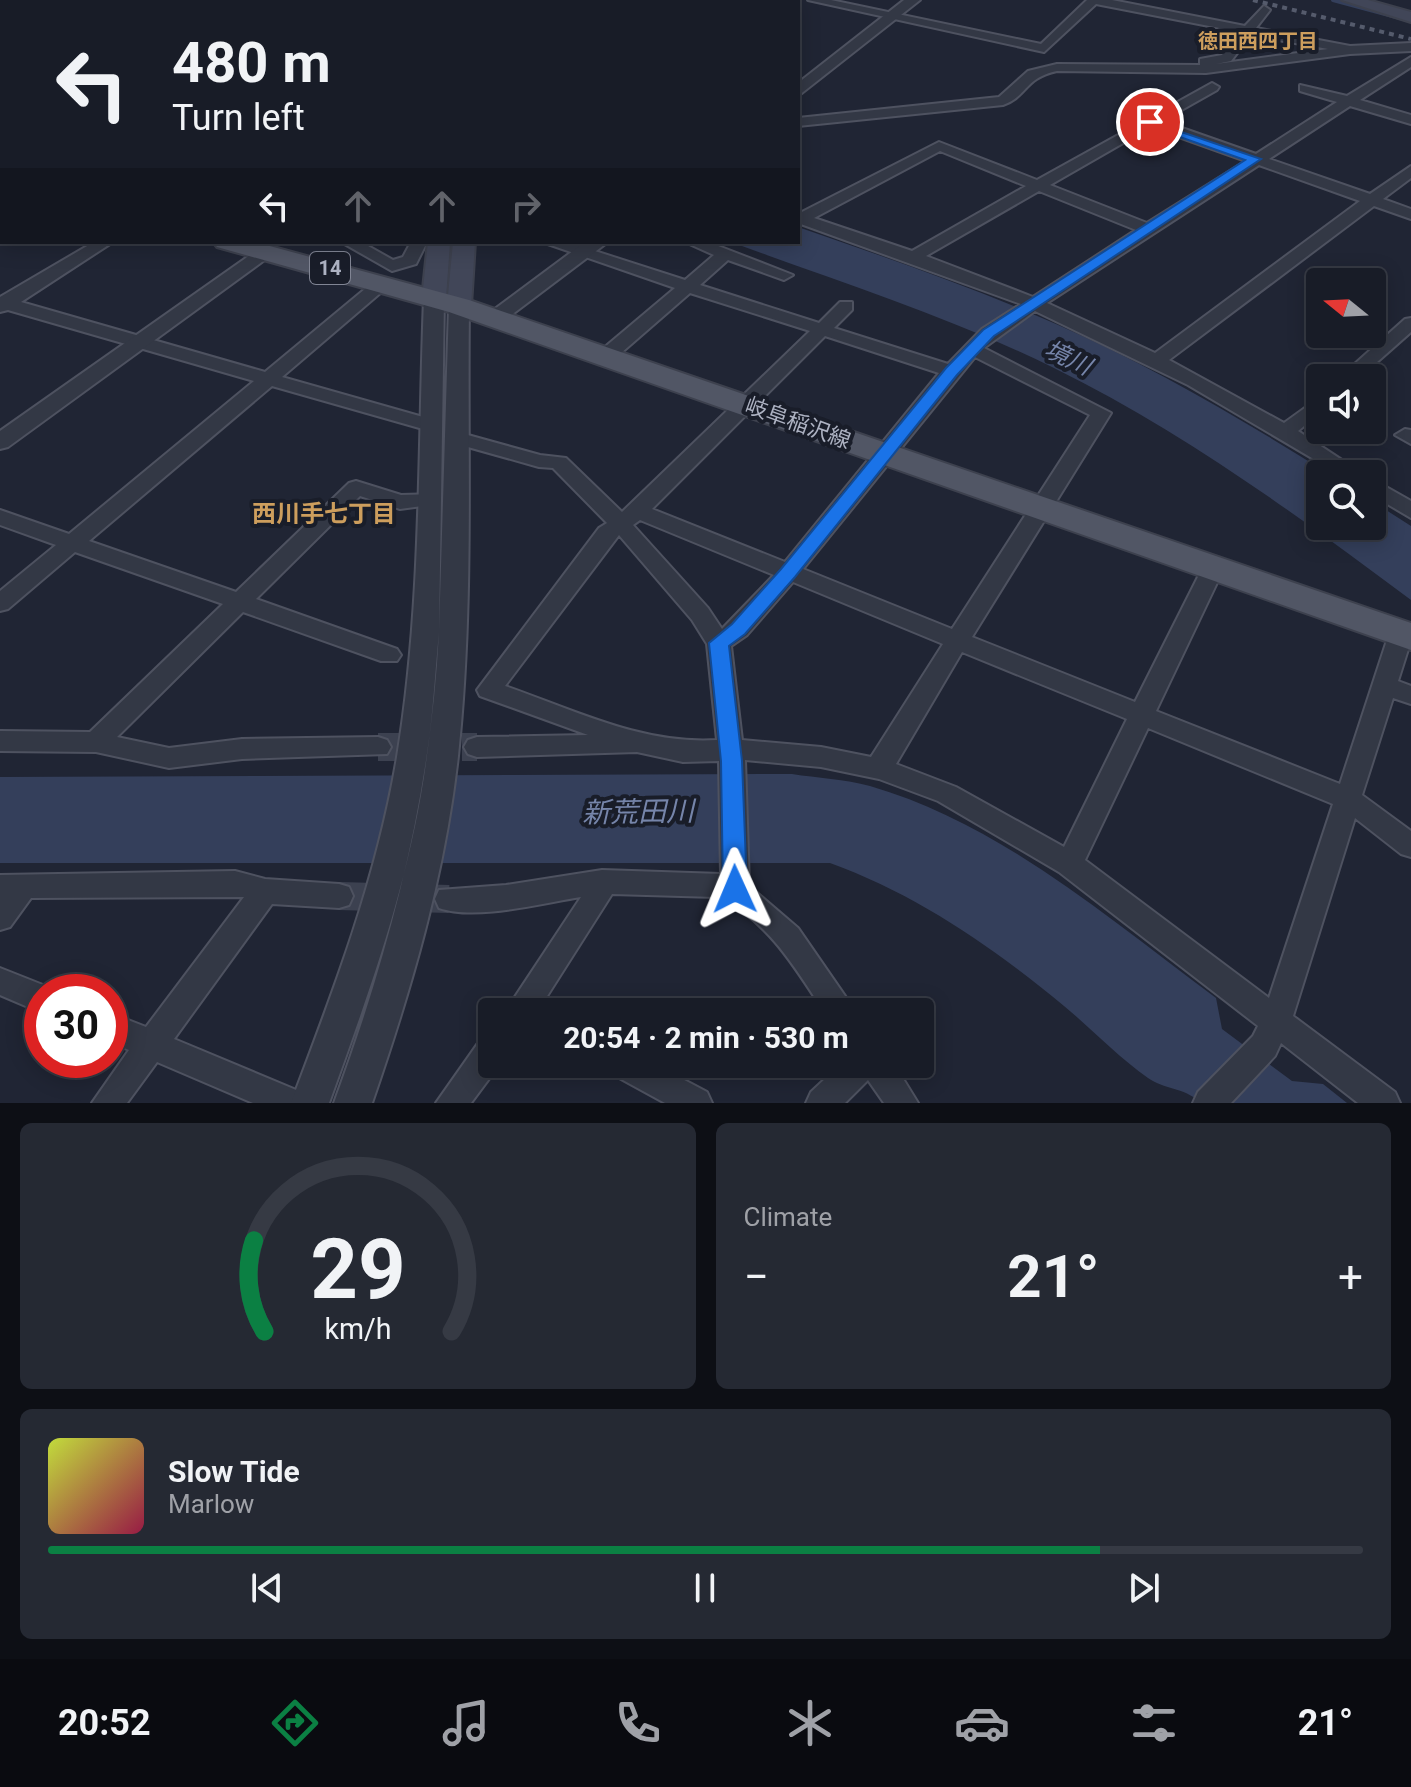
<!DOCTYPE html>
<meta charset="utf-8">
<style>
:root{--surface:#181c27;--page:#252933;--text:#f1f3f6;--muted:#9fa1a7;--line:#363a44;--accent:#0b8043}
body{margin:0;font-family:Roboto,"Noto Sans JP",sans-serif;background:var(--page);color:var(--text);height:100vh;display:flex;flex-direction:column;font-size:30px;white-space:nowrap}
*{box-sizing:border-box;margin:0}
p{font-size:26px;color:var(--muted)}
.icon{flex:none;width:44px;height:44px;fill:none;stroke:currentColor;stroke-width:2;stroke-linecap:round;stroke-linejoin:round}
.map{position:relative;height:1103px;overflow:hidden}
.panel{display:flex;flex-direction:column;gap:20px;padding:20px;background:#0d0f15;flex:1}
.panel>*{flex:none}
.guide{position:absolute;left:0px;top:0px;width:800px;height:244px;box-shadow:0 4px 20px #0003,0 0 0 2px var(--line);background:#181c27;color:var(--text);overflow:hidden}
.needle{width:52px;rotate:288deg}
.fabs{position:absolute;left:1306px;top:268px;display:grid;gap:16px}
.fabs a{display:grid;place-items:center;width:80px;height:80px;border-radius:8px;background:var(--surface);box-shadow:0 4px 20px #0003,0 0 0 2px var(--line);font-size:40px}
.speed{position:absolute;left:24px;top:974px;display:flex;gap:16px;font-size:40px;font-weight:700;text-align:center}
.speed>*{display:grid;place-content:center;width:104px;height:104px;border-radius:50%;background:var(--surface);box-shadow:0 4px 20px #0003,0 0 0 2px var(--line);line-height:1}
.speed .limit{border:12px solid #d22;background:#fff;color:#111}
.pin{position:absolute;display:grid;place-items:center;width:68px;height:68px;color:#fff;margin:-34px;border:4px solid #fff;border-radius:50%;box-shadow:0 2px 8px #0007}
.me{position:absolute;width:88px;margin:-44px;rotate:359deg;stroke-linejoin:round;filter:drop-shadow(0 0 6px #0008)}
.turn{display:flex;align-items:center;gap:28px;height:168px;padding:0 40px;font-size:36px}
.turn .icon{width:104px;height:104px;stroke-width:2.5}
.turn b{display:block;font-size:56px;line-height:68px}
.lanes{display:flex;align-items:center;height:76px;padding:0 40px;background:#0003;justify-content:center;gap:40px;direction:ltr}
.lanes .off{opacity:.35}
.big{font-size:60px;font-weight:700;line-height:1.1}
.panel .widget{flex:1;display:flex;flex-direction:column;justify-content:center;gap:12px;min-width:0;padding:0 28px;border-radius:12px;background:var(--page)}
.panel .dial{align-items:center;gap:0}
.dial svg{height:208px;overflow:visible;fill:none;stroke:var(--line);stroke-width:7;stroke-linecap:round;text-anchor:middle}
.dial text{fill:var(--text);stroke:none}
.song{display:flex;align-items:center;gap:24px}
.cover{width:96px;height:96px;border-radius:12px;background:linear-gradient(135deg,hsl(70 70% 55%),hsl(340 70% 35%))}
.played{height:8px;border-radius:4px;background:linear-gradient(90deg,var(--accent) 80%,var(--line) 80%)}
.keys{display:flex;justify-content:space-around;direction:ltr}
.heat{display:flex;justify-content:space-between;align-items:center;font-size:44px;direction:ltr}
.panel .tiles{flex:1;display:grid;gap:20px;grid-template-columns:1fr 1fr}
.widget:last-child{grid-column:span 2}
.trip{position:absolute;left:478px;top:998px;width:456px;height:80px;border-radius:8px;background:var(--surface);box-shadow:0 4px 20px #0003,0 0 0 2px var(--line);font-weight:700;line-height:80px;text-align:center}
.tab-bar{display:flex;height:128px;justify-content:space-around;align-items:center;background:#0a0b10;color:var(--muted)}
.tab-bar .icon{width:56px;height:56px}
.tab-bar .selected{color:var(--accent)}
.tab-bar b{font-size:36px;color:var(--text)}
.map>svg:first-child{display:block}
</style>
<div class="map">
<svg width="1411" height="1103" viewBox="0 0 1411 1103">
<rect width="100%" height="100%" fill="#202534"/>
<!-- water -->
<g fill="#343f5b">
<path d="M798,227C885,257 972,287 1056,324C1152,366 1241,419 1329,474H1320V526H1372V501L1411,526V600C1297,515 1182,431 1054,368C951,317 839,282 731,242H798Z"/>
<path d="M792,774C817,778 845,779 870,786C1001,824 1109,919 1216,998L1222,1029L1292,1081L1323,1084L1347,1103H1202C1181,1086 1165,1090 1148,1078C1118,1057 1092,1029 1064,1006C993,947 916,894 830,863H0V777Z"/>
</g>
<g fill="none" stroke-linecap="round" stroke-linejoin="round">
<!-- stream -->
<path stroke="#343f5b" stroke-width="4" d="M1333,0L1411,21"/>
<!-- minor-tunnel -->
<g stroke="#3c4150" stroke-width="28" stroke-dasharray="28 14" stroke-linecap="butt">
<path d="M378,747H477"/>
<path d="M339,896L449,899"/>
</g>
<!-- minor casing -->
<g stroke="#4e5260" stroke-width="4">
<g id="minor">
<path d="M0,0L7,2H2V8Z"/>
<path d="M23,0H41L22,2Z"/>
<path d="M74,0H90L91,2H75Z"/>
<path d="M153,0H170L152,2Z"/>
<path d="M181,0H196L197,2H182Z"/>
<path d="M296,0H313L295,2Z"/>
<path d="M348,0H361L347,2Z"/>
<path d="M538,0H551L537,2Z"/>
<path d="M727,0H741L726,2Z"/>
<path d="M808,0H831L1041,44L1087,0H1112L1245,26L1264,6L1270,10L1256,28L1350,46L1411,43V51L1350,54L1206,73L1057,71C1024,78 1027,97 1003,105L798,126V118L999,97L1028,71L1057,64L1200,65V59L1222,55L1240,32L1096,4L1044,52ZM1251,35L1328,49L1216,64L1231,61Z"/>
<path d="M2,50V58L0,59V51Z"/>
<path d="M1411,57V67L1360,100L1411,115V124L1350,106L1269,159L1370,194L1411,166V178L1383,199L1411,209V219L1374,206L1169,360L1284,423L1320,397V413L1298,431L1363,474H1339L1188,385L1035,311L984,348L1111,413L972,637L1135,702L1205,563H1221L1224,568L1156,711L1340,784L1389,634L1393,628H1409L1411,640L1398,681L1411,686V704L1393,698L1362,795L1411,831V857L1401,854L1355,818L1293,1016L1395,1092L1400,1103H1358L1281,1043L1275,1056L1231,1103H1193L1198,1092L1253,1036L1258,1026L1059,872L938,801L879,779L821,767L745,760L749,886L798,928L856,1012H824C797,970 765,916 716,897L612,894L537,1012H505L581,897C542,903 476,921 439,908L435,899L439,890L506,885L602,870L721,874L719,761L683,762L637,752L477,757L468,754L464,747L468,740L477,737L588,735L480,696L477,690L599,528L607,523L553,468L539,467L450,442L447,438L457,432L540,455L566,458L622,512L810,331L690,293L613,360H599V352L675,288L542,242H567L685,280L714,255L685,242H708L793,275L784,280L728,260L700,285L819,323L840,302H852V310L834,328L948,364L982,329L1021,304L798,223V214L939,142L1037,180L1212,83L1219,87L1217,90L1162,121L1256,154L1337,102L1300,91V85L1347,96ZM1151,127L1246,161L1147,223L1050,185ZM940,151L1026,186L912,251L814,218ZM1259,165L1360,201L1155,353L1047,303ZM1039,191L1136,230L1033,297L926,256ZM825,336L939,373L785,562L652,509ZM975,357L1090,415L952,629L803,569ZM640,520L774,575L722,629L708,608L633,525ZM619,535L692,620L707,644L717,740C643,745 574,710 505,686ZM793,582L943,644L871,757L821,747L742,740L731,646L747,635ZM962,652L1127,719L1064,847L956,787L896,764ZM1148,728L1333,804L1269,998L1085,860Z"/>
<rect x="0" y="75" width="2" height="9"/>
<path d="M2,198V208L0,209V199Z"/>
<path d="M94,242H113L21,302L265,372L377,279H389L392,283L282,377L437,421L440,425L437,429H423L272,386L89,541L236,592L349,483L356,481L401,495L437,494L441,499L437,504L400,509L360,496L256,599L397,649L401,655L397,661H381L243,612L117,737L169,748L242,739L378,737L387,740L391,747L387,754L242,759L169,768L96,752L0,751V731L90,732L223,604L75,552L8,609L0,611V591L56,545L0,525V510L69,534L254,381L8,310L0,312V297Z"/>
<path d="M341,242H361L393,260L403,257L411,242H427L416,264L392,271Z"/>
<path d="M1411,318V332L1359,378H1339L1405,319Z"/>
<path d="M1405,429L1411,430V444L1395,435Z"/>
<path d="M1372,479L1411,501V518L1372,495Z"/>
<path d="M235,871L265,879L339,884L349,887L353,896L349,905L339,908L272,904L174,1039L301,1092L306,1103H253L157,1062L127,1103H92L129,1050L110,1042V1013L146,1027L244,897L31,898L10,927L0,930V875Z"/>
<path d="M0,968L53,989L54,992H42V1013L0,995Z"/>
<path d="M492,1034V1064H500L471,1103H436L481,1039Z"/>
<path d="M607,1064H654L707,1092L712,1103H665L612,1074Z"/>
<path d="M841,1064H894L918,1103H884L868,1080L845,1103H806L811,1092Z"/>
</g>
</g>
<!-- tertiary casing -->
<g stroke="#4e5260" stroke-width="4">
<g id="tertiary">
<path d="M904,0H920L798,96V83Z"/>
<path d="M585,242H608L502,322H488L484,318L488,314Z"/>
<path d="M263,246L270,248L273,252L270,256L8,447L0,449V431Z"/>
<path d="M434,292L444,298L439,632L449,306L459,300L469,306C467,456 474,606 458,756C445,875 411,990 372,1103H334C390,950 431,796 439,632C435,673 433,714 427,755C412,875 370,990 329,1103H291C334,990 377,877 397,757C422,606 418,450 424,298Z"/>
</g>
</g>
<!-- secondary casing -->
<g stroke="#3d414e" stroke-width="4">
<g id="secondary">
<path d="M1342,0H1368L1411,12V22Z"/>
<path d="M428,242H450L446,298L434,305L422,298Z"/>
<path d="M453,242H475L471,306L459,313L447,306Z"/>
</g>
</g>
<!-- primary casing -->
<g stroke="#3d414e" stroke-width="4">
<g id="primary">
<rect x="0" y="177" width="2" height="15"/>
<path d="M213,242H255L469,300L1411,623V650L449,312L217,247Z"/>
</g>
</g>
<!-- minor -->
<use href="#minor" fill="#333845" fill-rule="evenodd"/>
<!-- tertiary -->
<use href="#tertiary" fill="#333845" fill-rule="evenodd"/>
<!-- secondary -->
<use href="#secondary" fill="#414658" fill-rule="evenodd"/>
<!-- primary -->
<use href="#primary" fill="#515665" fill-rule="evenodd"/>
<!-- rail -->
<path stroke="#555b6c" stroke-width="4" stroke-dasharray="5 5" stroke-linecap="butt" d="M1253,0L1411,39"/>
</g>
<!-- route -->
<path fill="#1a73e8" stroke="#114b97" stroke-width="2" d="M1146,120L1261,159L994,336L957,375L795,577L745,634L729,646L742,761L747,889L743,896L735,899L727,896L723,889L721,761L709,643L732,624L781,569L946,368L983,330L1245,160L1146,125Z"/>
<g text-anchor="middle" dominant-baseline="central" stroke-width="8" stroke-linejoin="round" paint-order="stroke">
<!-- far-neighbourhood labels -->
<g font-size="20" font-weight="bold" fill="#cd9e5d" stroke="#191d29">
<text x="1258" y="41">徳田西四丁目</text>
</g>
<!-- shield labels -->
<rect fill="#191d29" stroke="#818594" stroke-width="2" x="310" y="252" width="40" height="32" rx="6"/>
<g font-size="20" font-weight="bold" fill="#adb2c2">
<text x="330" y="268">14</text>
</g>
<!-- street labels -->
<g font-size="22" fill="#adb2c2" stroke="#191d29">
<text transform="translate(798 423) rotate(20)">岐阜稲沢線</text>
</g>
<!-- water labels -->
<g font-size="24" font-style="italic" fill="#7685aa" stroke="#191d29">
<text transform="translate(1068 358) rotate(25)">境川</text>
</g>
<!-- neighbourhood labels -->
<g font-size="24" font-weight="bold" fill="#cd9e5d" stroke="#191d29">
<text x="324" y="514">西川手七丁目</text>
</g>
<!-- near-water labels -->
<g font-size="28" font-style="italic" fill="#7685aa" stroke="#191d29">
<text transform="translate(638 812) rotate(-1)">新荒田川</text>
</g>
</g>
</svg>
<div class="fabs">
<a><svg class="needle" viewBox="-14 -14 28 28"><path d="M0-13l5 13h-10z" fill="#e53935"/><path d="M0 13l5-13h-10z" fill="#9fa1a7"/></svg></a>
<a><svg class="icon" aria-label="sound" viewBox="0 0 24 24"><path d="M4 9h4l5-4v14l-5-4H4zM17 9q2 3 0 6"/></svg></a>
<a><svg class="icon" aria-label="search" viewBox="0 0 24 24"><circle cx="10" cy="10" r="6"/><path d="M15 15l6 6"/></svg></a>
</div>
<div class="speed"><div class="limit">30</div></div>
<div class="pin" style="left:1150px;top:122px;background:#d93025"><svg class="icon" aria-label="arrive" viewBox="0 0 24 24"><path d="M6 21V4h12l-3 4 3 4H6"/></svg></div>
<svg class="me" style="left:735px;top:889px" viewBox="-20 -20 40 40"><path d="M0-17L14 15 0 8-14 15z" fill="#1a73e8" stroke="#fff" stroke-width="4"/></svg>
<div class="trip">20:54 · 2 min · 530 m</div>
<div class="guide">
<div class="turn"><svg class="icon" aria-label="left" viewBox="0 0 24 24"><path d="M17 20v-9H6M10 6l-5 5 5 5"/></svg><div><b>480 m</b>Turn left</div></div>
<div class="lanes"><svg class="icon" aria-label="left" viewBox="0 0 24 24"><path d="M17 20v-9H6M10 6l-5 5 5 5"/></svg><svg class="icon off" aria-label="ahead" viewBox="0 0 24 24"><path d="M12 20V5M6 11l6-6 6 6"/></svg><svg class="icon off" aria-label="ahead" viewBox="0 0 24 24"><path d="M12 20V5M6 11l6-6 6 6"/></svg><svg class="icon off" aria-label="right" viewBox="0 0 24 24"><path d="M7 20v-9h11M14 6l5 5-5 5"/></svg></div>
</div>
</div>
<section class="panel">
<div class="tiles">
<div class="widget dial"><svg viewBox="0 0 100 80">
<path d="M14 69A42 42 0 1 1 86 69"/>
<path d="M14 69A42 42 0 0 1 10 34" stroke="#0b8043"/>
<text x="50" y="56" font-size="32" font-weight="700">29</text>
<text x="50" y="72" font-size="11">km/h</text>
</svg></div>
<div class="widget"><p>Climate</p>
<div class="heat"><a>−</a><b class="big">21°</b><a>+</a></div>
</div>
<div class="widget">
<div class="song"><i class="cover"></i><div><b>Slow Tide</b><p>Marlow</p></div></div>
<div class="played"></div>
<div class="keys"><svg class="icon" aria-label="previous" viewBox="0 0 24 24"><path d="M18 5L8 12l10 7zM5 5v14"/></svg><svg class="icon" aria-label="pause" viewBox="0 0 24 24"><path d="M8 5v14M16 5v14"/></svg><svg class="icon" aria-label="next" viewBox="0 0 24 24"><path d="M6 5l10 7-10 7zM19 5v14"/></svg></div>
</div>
</div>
</section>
<nav class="tab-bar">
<b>20:52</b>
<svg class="icon selected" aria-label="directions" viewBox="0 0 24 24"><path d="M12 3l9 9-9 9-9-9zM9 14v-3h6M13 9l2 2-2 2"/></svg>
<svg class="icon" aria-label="music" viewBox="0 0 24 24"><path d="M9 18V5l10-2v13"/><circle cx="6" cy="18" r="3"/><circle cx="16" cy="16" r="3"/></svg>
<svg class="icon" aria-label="phone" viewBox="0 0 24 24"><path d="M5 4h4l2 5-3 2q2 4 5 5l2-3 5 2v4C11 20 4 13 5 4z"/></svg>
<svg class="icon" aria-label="climate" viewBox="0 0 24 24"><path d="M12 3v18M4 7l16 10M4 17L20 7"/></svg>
<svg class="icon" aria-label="car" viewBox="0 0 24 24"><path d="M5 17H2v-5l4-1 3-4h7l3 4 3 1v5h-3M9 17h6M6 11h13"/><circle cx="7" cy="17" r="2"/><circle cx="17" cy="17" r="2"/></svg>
<svg class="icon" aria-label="filters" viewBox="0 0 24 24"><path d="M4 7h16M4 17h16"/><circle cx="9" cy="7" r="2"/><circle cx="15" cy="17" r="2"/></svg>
<b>21°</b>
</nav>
